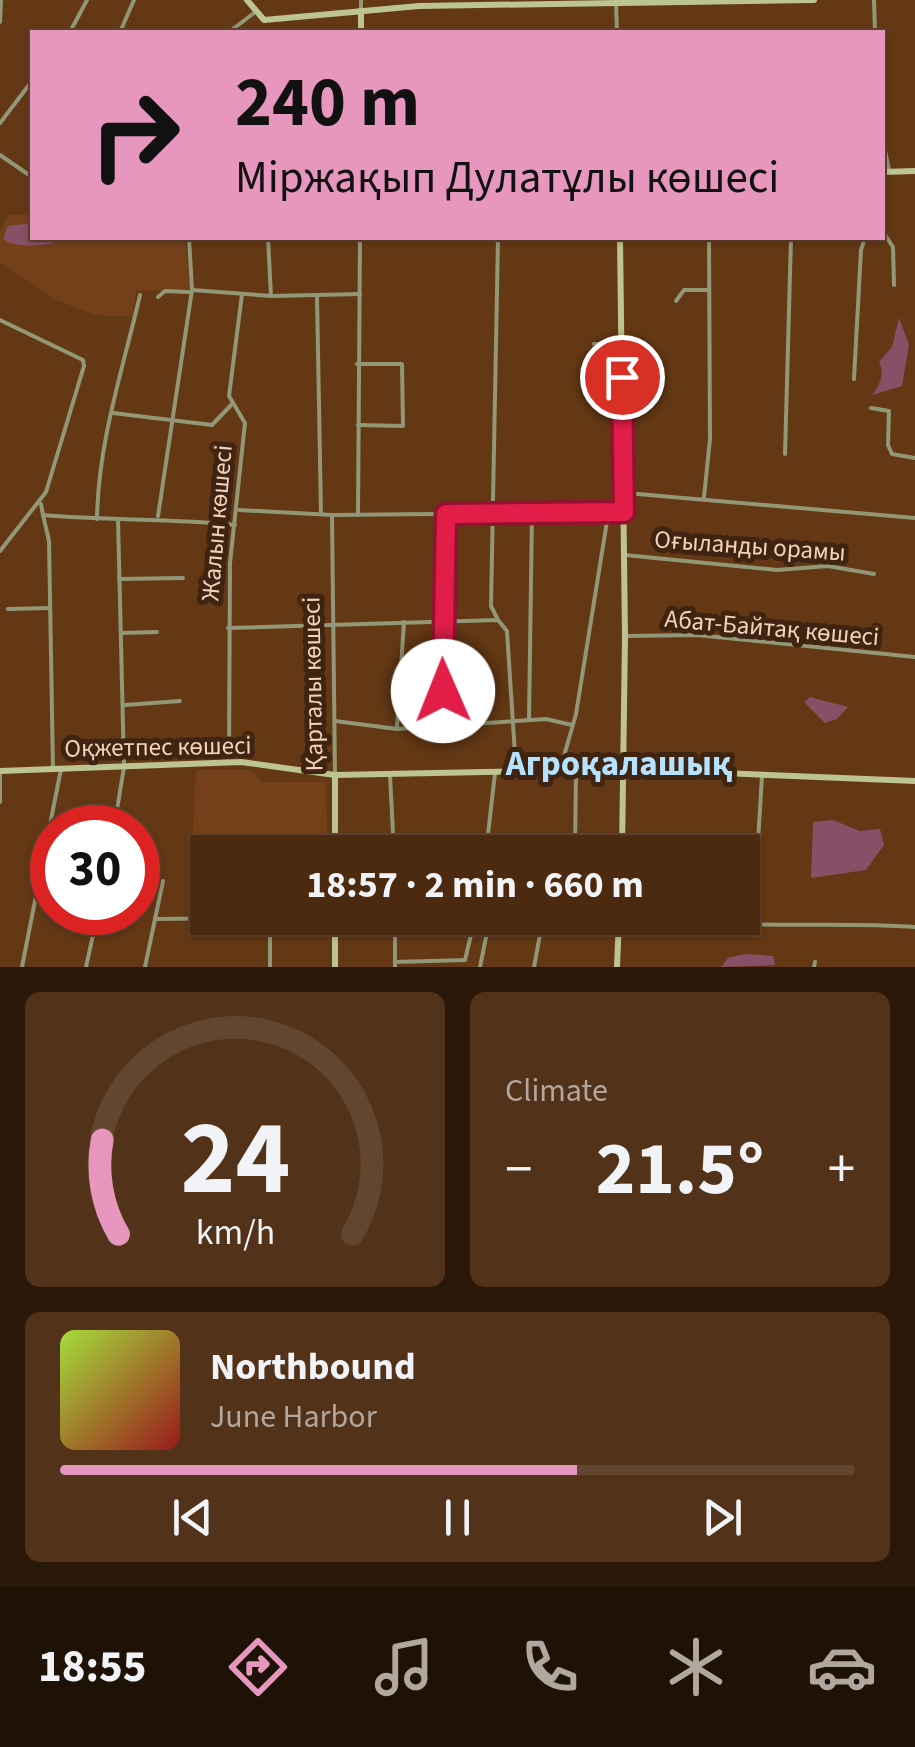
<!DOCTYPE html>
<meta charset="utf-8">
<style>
:root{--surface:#4b2a0f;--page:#523218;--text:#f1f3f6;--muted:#b2a79e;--line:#62462f;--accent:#e797bd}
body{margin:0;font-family:"Source Sans 3",sans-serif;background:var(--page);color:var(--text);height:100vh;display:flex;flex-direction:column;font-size:38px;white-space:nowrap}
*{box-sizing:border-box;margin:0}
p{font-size:32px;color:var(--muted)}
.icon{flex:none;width:55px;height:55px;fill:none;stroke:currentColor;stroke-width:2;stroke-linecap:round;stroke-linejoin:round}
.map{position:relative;height:967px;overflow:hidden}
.side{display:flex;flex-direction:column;gap:25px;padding:25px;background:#291708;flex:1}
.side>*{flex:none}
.hud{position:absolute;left:30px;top:30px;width:855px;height:210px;border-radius:0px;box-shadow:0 2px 8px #0004,0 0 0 2px var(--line);background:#e797bd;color:#111;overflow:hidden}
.speed{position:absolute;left:30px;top:805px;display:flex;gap:20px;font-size:50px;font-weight:700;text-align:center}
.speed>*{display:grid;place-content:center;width:130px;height:130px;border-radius:50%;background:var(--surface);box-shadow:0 2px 8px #0004,0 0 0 2px var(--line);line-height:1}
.speed .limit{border:15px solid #d22;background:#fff;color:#111}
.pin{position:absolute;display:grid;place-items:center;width:85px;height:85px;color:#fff;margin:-42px;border:5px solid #fff;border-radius:50%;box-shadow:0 2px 10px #0007}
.me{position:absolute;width:110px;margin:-55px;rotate:359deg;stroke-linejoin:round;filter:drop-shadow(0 0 8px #0008)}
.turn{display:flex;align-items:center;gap:35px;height:210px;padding:0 40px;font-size:45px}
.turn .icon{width:130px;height:130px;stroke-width:2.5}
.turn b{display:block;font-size:70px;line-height:85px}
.big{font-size:75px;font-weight:700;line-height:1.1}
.side .widget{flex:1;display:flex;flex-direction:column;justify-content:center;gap:15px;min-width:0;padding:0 35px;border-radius:15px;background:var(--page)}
.side .dial{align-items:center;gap:0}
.dial svg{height:260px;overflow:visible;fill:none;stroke:var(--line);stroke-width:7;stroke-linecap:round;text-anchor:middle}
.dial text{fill:var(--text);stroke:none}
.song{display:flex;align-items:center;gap:30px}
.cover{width:120px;height:120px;border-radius:15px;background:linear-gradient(135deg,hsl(80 70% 55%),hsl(0 70% 35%))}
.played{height:10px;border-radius:5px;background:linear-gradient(90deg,var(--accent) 65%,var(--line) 65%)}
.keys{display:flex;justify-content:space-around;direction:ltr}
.heat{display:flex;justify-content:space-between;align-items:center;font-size:55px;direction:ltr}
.side .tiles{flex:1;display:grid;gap:25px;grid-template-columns:1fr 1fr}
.widget:last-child{grid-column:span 2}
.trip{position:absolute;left:190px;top:835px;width:570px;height:100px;border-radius:0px;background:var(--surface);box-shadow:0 2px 8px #0004,0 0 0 2px var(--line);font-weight:700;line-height:100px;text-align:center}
.tabs{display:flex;height:160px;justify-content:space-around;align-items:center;background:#1e1106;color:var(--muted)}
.tabs .icon{width:70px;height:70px}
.tabs .on{color:var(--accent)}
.tabs b{font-size:45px;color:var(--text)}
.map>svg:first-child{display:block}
</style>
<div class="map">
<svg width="915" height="967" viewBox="0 0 915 967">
<rect width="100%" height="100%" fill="#643814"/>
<!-- built -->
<g fill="#734019">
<path d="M32,214V238H185L190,289L136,291L132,317L95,315L56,300L0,262V233L8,215Z"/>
<path d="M196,770H251L262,782H326L327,852H208L207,913L189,914Z"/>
</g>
<!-- green -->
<g fill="#885066">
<path d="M32,223V238H64C50,247 16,249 3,239L8,226Z"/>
<path d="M899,318L909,345L902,386L872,395C880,385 885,374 879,362L892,347Z"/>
<path d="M810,697L848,707L837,719L825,723L804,702Z"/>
<path d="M833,820L860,831L880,829L884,845L866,870L811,878L813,822Z"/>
<path d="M745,954L773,956L775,965L721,967L728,958Z"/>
</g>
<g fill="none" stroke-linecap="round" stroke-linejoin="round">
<!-- street -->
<g stroke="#919777" stroke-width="4">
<path d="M874,0L875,32"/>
<path d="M616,3L617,32"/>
<path d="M361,11V0"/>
<path d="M0,22L1,0"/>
<path d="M70,32L87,0"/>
<path d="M120,32L134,0"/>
<path d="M229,32L254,13"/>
<path d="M0,123L32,81"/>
<path d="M882,136L889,170"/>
<path d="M0,155L32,177"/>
<path d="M882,230L893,247L894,285"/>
<path d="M268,238L271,296"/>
<path d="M192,290L271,296L360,294"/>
<path d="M317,296L321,514"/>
<path d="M158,297L165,291L189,292"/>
<path d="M676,301L684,290H709"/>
<path d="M0,320L83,360L84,366L46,492L0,551"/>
<path d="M594,344L619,345"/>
<path d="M357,364H402L403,426L358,425"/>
<path d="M854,379L861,250L865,238"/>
<path d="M871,408L889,411L888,445L892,454L915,458"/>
<path d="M113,413L212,425L232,404"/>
<path d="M785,454L791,238"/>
<path d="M626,493L915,518"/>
<path d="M704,497L710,439L709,238"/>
<path d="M41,504L43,515C109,521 170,518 235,525"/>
<path d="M239,510L332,515L624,512"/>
<path d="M43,515L49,541L53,769"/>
<path d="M332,515L335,775"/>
<path d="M358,515L360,238"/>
<path d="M158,516L192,290L189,238"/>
<path d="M97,519C98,442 123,369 140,295"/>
<path d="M625,555L777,570L828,566L874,574"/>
<path d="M119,579L183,578"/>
<path d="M8,609L50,608"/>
<path d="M498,620L491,606L498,238"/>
<path d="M228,628L498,620L507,631L516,770"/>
<path d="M122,633L157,632"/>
<path d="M625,636L697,635L915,657"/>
<path d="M125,705L180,701"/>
<path d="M529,719L532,513"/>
<path d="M335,721L397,729L546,719L572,725"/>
<path d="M443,724L446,514"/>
<path d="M397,727L404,622"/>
<path d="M229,762L230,563L245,423L229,396L242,294"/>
<path d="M560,770L576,714L608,515"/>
<path d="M390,776L394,852"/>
<path d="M0,802V772"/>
<path d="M114,828L124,767L118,519"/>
<path d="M138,836L140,837"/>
<path d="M393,838L488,840"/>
<path d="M486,852L495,773"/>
<path d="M575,852L576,772"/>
<path d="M270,918V967"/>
<path d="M395,918V967"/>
<path d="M673,918C753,930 834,921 915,927"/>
<path d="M155,919L250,918"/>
<path d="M753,924L762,776"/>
<path d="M395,962L465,960L475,918"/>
<path d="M22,967L61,769"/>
<path d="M86,967L98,912"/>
<path d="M145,967L163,881"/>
<path d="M480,967L490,918"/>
<path d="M534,967L543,918"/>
<path d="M814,967L815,962"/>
</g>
<!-- secondary -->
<g stroke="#bcc592" stroke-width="6">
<path d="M247,0L264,20L419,6L814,0"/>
<path d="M361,32V11"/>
<path d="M882,172L915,171"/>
<path d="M620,238L625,636L622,852"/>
<path d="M0,771L241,762L335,775L626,769L915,781"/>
<path d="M335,852V775"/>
<path d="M335,918V967"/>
<path d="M617,967L619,918"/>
</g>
</g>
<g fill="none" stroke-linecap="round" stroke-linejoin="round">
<!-- route casing -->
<g stroke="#92132f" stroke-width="25">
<path id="route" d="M443,691L446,514L624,512L622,377"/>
</g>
<!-- route -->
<use href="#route" stroke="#e11d48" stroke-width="18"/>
</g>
<g text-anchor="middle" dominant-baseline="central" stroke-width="10" stroke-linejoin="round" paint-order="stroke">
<!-- street labels -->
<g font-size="25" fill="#f5d2bb" stroke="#3e2411">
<text transform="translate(217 523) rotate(-85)">Жалын көшесі</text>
<text transform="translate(750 546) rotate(4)">Оғыланды орамы</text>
<text transform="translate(772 628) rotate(5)">Абат-Байтақ көшесі</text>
<text transform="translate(313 684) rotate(-91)">Қарталы көшесі</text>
<text transform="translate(158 747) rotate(-1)">Оқжетпес көшесі</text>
</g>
<!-- district labels -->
<g font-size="35" font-weight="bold" fill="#b5e2fe" stroke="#3e2411">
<text x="619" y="764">Агроқалашық</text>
</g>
</g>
</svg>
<div class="speed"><div class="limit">30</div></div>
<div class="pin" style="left:622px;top:377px;background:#d93025"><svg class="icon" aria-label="arrive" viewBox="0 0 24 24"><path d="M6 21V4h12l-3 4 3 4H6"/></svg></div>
<svg class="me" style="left:443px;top:691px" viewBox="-20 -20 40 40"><circle r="19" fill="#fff"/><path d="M0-13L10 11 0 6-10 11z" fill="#e11d48"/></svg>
<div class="trip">18:57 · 2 min · 660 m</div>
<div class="hud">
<div class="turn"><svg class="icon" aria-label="right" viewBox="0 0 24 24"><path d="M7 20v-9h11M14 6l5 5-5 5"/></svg><div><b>240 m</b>Міржақып Дулатұлы көшесі</div></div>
</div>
</div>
<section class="side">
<div class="tiles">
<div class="widget dial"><svg viewBox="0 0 100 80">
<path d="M14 69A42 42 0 1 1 86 69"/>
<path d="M14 69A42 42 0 0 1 9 40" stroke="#e797bd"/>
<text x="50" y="56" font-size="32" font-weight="700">24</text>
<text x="50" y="72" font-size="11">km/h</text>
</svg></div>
<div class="widget"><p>Climate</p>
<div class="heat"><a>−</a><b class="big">21.5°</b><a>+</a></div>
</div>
<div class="widget">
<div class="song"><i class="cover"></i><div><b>Northbound</b><p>June Harbor</p></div></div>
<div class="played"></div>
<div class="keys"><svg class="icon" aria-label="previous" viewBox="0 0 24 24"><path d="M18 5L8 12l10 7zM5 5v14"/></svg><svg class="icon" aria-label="pause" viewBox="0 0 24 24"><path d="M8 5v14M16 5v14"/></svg><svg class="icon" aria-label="next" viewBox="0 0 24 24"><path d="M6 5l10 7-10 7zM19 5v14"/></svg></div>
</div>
</div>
</section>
<nav class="tabs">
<b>18:55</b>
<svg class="icon on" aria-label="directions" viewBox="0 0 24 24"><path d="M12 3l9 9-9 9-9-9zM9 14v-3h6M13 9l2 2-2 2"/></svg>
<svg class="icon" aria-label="music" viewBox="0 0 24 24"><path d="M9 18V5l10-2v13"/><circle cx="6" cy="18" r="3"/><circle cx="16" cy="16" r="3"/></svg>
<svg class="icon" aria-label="phone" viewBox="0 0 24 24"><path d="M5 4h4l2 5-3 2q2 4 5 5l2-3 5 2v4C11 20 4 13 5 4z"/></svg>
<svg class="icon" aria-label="climate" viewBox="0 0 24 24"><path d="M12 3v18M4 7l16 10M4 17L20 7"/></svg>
<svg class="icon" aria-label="car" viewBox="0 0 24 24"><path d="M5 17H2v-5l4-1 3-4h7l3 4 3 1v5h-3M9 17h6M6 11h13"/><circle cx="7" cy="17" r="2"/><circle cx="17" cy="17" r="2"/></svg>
</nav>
